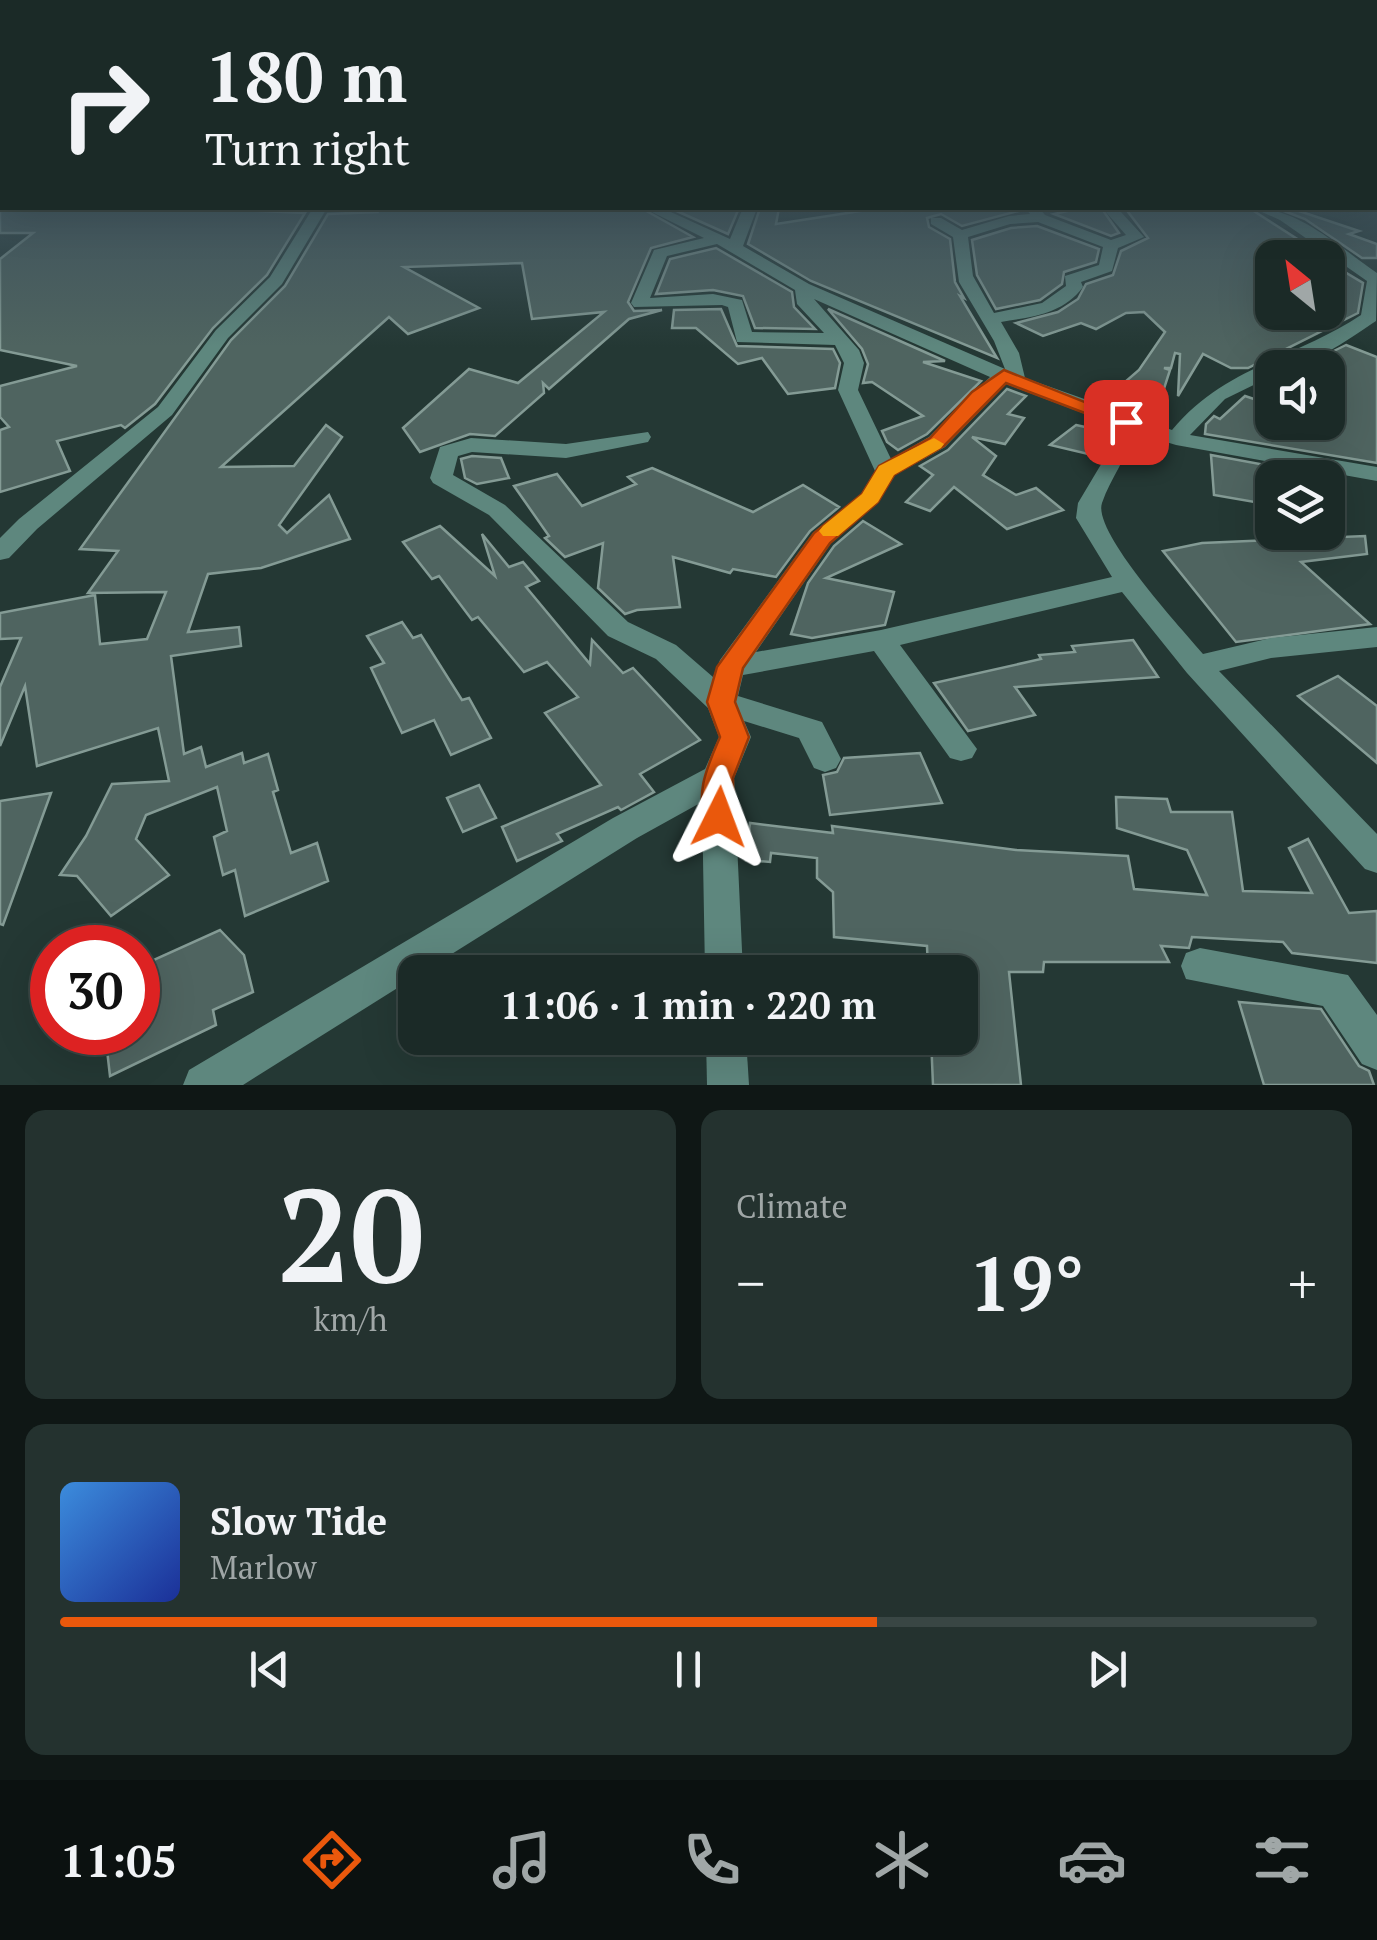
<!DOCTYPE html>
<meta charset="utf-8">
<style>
:root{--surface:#1b2a27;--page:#24322f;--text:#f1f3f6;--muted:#a0a7a7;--line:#394644;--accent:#ea580c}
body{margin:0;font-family:"PT Serif",serif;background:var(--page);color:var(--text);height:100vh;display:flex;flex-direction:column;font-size:38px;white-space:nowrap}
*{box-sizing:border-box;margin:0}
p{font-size:32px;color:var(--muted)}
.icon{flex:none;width:55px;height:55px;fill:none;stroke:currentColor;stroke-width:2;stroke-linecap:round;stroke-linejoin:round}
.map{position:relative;height:1085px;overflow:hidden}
.details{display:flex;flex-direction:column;gap:25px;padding:25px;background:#0f1715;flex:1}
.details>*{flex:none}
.guide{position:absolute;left:0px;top:0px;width:1378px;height:210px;box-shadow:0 10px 40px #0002,0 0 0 2px var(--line);background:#1b2a27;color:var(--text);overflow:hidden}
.needle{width:65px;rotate:330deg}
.buttons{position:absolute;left:1255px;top:240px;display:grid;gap:20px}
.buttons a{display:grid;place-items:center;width:90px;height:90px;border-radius:20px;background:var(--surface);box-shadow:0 10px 40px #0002,0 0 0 2px var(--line);font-size:50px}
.speed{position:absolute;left:30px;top:925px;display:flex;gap:20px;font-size:50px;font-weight:700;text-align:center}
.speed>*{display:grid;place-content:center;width:130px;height:130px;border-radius:50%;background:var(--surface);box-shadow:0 10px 40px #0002,0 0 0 2px var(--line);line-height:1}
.speed .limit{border:15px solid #d22;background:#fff;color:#111}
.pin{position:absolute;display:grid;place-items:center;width:85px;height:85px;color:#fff;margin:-42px;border-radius:20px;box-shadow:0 5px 15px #0006}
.me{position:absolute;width:110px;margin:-55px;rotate:3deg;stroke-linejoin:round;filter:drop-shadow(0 0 8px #0008)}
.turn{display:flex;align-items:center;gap:35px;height:210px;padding:0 40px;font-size:45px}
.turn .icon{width:130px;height:130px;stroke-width:2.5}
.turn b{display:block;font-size:70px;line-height:85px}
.big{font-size:75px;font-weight:800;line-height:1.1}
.details .tile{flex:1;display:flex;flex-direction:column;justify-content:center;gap:15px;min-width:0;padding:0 35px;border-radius:20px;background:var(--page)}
.details .dial{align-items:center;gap:0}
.dial b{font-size:130px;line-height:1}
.song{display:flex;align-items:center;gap:30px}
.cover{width:120px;height:120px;border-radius:15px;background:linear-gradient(135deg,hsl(210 70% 55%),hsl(230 70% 35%))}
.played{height:10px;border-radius:5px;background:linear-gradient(90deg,var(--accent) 65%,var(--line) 65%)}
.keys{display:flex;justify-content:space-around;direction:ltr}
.heat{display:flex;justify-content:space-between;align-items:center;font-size:55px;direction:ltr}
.details .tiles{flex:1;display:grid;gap:25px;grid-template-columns:1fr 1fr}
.tile:last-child{grid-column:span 2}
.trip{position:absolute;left:398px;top:955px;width:580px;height:100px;border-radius:20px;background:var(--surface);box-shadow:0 10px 40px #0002,0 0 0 2px var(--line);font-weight:800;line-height:100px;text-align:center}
.tabs{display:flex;height:160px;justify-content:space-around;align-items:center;background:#0b1110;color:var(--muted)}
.tabs .icon{width:70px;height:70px}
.tabs .selected{color:var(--accent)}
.tabs b{font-size:45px;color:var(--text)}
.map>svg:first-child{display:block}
</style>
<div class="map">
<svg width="1377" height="1085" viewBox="0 0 1377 1085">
<rect width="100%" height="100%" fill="#243834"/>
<!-- building -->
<g fill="#4f6460" stroke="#849b95" stroke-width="2.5">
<path d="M0,208H192L305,213L267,275L213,328L155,404L125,428L121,425L57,441L70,471L0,492V430L9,427L0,417V386L77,366L0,350V259L33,233H0Z"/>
<path d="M374,208H641L693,237L651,248L628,302L634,311L662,310L629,319L549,389L543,383L544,393L495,436L470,434L420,452L403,428L469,369L518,383L604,312L532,319L522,263L404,267L479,308L408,334L389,317L221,467L294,466L326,425L342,437L279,525L287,533L329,495L350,539L261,568L208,574L188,632L239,627L241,646L171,656L184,754L201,747L206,767L242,753L244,763L268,754L278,790L273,792L291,853L317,843L328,881L245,916L235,870L223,875L214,837L227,831L217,787L146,815L136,839L169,875L111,916L77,876L60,875L86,836L112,784L169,781L158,728L37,766L25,686L0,746V687L21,638L0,639V613L95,595L100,644L147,639L166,592L88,593L118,551L80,549L231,340L285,286L328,214L377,212Z"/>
<path d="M670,208H739L728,234Z"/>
<path d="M760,208H779L776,224L880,208L902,211L930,208L1022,210L962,226L941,214L927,218L929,227L950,239L955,282L964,298L960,296L997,358L811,281L748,244Z"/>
<path d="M1125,208H1249L1327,258H1272V312L1311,327L1321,312H1328V262L1363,283L1358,313L1248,368H1231L1203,354L1178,396L1180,354L1175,353L1171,368H1164L1170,370L1162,395L1125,382L1139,370L1165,332L1144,312L1126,313L1096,329L1081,323L1043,336L1016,323L1058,312L1078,299L1086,284L1113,275L1121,251L1148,238Z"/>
<path d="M1276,208H1290L1359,231L1349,234L1377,244V258H1362L1305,219Z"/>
<path d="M1076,209H1102L1119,233L1111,236L1054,214Z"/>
<path d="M1037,226L1099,249L1096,262L1064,272L1062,284L1040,300L996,309L977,275L972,240L1011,228Z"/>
<path d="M716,248L792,292L794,307L815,329L755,328L743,296L713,290L656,294L670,259Z"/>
<path d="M721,309L737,346L833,349L840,363L835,388L788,394L762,358L738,364L696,328H672L674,310Z"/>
<path d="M828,309L945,361L923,362L981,381L927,434L898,450L887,442L882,431L923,416L872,382L863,383L868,364L862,349Z"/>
<path d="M1346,345L1377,357V463L1205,434L1206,424L1214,416L1220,419L1245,396L1272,405V422L1328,424V368H1299Z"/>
<path d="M1007,389L1026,396L1008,414L1024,418L1005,444L972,437L996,456L983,475L1016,495L1036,488L1063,510L1007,529L954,487L930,511L906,502L933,475L920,466L948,450Z"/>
<path d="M1076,425L1108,432L1101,457L1050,445Z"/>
<path d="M1211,455L1336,478H1272V505L1214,495Z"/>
<path d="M472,456L501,458L509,478L477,484L465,478L461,459Z"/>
<path d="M652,468L753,512L803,485L839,507L810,531L776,577L733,569L730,573L673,557L680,607L637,610L625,614L598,588L603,543L565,557L545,538L549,536L514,486L557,474L582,506L636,484L628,477Z"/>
<path d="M863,521L901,544L826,578L894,592L885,625L812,638L791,634L808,583L834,546Z"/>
<path d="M440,526L495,576L482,534L509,567L523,562L539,581L526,587L590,664L592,640L623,673L633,668L700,740L640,774L654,792L621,810L618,807L557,834L562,841L517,861L502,827L601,785L545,713L578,697L547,662L524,672L478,617L472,620L439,576L432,579L403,542Z"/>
<path d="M1365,536L1367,554L1301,562L1370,624L1236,642L1163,551L1202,543Z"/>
<path d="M402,622L413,638L421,635L462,700L469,698L491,738L451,755L434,720L402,733L371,668L384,663L367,636Z"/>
<path d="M1133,640L1158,677L1015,687L1035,715L968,731L934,683L1041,659L1039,655L1075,652L1072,646Z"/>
<path d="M1338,676L1377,706V763L1298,696Z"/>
<path d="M920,753L942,803L830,815L823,775L837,772L844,758Z"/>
<path d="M479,785L496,818L463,832L447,798Z"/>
<path d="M51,793L3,925L0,924V801Z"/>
<path d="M1116,797L1167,799L1171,812H1232L1243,891L1312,893L1289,848L1308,839L1349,913L1377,911V963L1292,953L1283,942L1192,937L1189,948L1161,946L1169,962H1044L1043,972H1009L1021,1085H933L931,1038H960V972H928L927,946L834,937L833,892L817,878V858L771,853L770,862L746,860L750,823L833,833L832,826L1016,850L1128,856L1134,889L1207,895L1187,850L1117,828Z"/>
<path d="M220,930L244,955L253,992L213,1010L216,1025L110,1076L105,1032H138V967Z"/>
<path d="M1239,1002L1321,1009L1359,1066L1369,1071L1374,1085H1264Z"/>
</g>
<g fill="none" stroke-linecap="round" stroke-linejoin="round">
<!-- minor -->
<g fill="#5e877e" fill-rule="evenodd">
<rect x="1375" y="195" width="2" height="5"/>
<path d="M313,208H327L282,284L228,338L172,415L37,529L9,558L0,560V538L19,519L158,407L216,330L270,277Z"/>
<path d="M644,208H662L730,239L743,208H757L743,246L809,284L1005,369L994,341L959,282L953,237L931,224V218H941L962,230L1009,216L1030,214L1025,208H1039L1045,215L1111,240L1126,235L1105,211L1122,208L1120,211L1144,237L1118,248L1112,271L1081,282L1083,287C1063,314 1032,317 1001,322L1019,353L1025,378L1172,430C1224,367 1294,359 1361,315L1367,281L1280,220L1253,208C1299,208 1340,248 1377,273L1376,321C1346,341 1310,368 1272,368V376L1225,399L1190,435L1377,467V481L1176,445L1133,432C1127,459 1111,477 1102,503C1092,532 1182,629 1203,654L1271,638L1377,627V647L1271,658L1219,671L1377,834V873L1365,869L1187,673L1122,592L900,645L977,749L972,758L961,761L950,758L874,651L743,675L738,696L822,722L841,759L836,768L825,772L814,768L799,738L744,721L751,737L734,778L743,972H705L702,802L637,838L423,972H415V977L243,1085H183L189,1070L613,818L705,769L719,737L708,708L656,659L608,636L489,515L433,483L430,478L440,447L471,438L566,444L648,432L651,437L648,442L566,458L472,452L458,456L453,475L505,505L628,622L676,645L713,677L720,660L813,533L861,494L875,471L838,390L844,363L835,345L737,342L728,307L722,305L634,307L631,303L654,250L704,238ZM1038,222L1103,247L1099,265L1065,276L1066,286L1042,303L994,313L973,276L968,237L1010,224ZM717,244L795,290L797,304L824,333L752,332L742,300L713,294L650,298L667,256ZM814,299L990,377L929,437L891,459L858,390L864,363L859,350ZM1006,384L1114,425L1106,456L1078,503L1076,518L1112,577L881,630L756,652L831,543L878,503L895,475L945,447Z"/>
<path d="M1200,948L1348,975L1377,1015V1070L1362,1064L1323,1006L1186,979L1181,966L1186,953Z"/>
<path d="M706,1038H746L749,1085H707Z"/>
</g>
</g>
<!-- sky -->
<linearGradient id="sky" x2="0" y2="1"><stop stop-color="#141f1d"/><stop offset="0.56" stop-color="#3f535c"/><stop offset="1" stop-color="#3f535c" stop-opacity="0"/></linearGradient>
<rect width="1377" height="347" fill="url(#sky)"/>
<!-- route -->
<path fill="#ea580c" stroke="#983908" stroke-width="2.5" d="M1004,370L1135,422L1126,428L1119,426L1006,383L944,446L894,475L878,502L830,543L743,668L735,702L749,737L733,778L734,817L730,826L719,830L708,826C693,796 708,765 720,737L707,702L717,667L814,533L862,494L879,466L930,438L972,392Z"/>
<!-- slow -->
<path fill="#f59e0b" d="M934,438L944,444L941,448L894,475L878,502L838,536H823L819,531L823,526L862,494L879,466Z"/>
</svg>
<div class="buttons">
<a><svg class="needle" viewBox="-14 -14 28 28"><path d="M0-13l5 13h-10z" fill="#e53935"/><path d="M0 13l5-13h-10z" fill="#a0a7a7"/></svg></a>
<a><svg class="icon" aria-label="sound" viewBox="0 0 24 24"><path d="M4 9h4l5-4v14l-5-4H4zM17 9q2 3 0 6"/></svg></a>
<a><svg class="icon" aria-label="layers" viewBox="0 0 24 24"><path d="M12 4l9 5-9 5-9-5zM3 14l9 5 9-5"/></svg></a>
</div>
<div class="speed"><div class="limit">30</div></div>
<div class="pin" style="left:1126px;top:422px;background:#d93025"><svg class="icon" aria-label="arrive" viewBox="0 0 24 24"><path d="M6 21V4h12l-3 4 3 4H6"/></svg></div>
<svg class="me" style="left:719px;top:817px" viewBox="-20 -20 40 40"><path d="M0-17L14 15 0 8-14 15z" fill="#ea580c" stroke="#fff" stroke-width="4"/></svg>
<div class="trip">11:06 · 1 min · 220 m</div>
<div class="guide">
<div class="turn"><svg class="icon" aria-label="right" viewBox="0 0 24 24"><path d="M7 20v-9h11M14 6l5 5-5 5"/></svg><div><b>180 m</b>Turn right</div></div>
</div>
</div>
<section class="details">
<div class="tiles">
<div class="tile dial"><b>20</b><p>km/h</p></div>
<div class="tile"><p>Climate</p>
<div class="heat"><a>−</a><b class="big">19°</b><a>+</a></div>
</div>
<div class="tile">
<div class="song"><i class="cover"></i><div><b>Slow Tide</b><p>Marlow</p></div></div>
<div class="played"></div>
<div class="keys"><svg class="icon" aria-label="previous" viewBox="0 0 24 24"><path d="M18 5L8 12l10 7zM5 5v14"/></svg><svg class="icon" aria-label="pause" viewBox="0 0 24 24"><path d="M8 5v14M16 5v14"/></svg><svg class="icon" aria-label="next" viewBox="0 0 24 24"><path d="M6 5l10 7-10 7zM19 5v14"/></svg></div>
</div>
</div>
</section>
<nav class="tabs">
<b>11:05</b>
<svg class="icon selected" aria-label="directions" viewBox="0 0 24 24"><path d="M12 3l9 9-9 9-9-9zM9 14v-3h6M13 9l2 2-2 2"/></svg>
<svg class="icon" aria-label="music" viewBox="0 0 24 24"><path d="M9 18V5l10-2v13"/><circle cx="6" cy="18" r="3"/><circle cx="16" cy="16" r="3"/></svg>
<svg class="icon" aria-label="phone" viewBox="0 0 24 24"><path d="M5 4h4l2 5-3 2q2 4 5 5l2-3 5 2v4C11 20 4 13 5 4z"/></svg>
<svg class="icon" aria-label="climate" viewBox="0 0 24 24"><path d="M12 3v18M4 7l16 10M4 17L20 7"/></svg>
<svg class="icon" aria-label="car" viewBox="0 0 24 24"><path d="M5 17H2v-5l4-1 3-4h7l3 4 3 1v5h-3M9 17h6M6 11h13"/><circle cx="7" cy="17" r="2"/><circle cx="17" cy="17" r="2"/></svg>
<svg class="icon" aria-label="filters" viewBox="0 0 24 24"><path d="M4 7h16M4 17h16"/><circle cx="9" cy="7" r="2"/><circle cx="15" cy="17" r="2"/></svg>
</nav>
